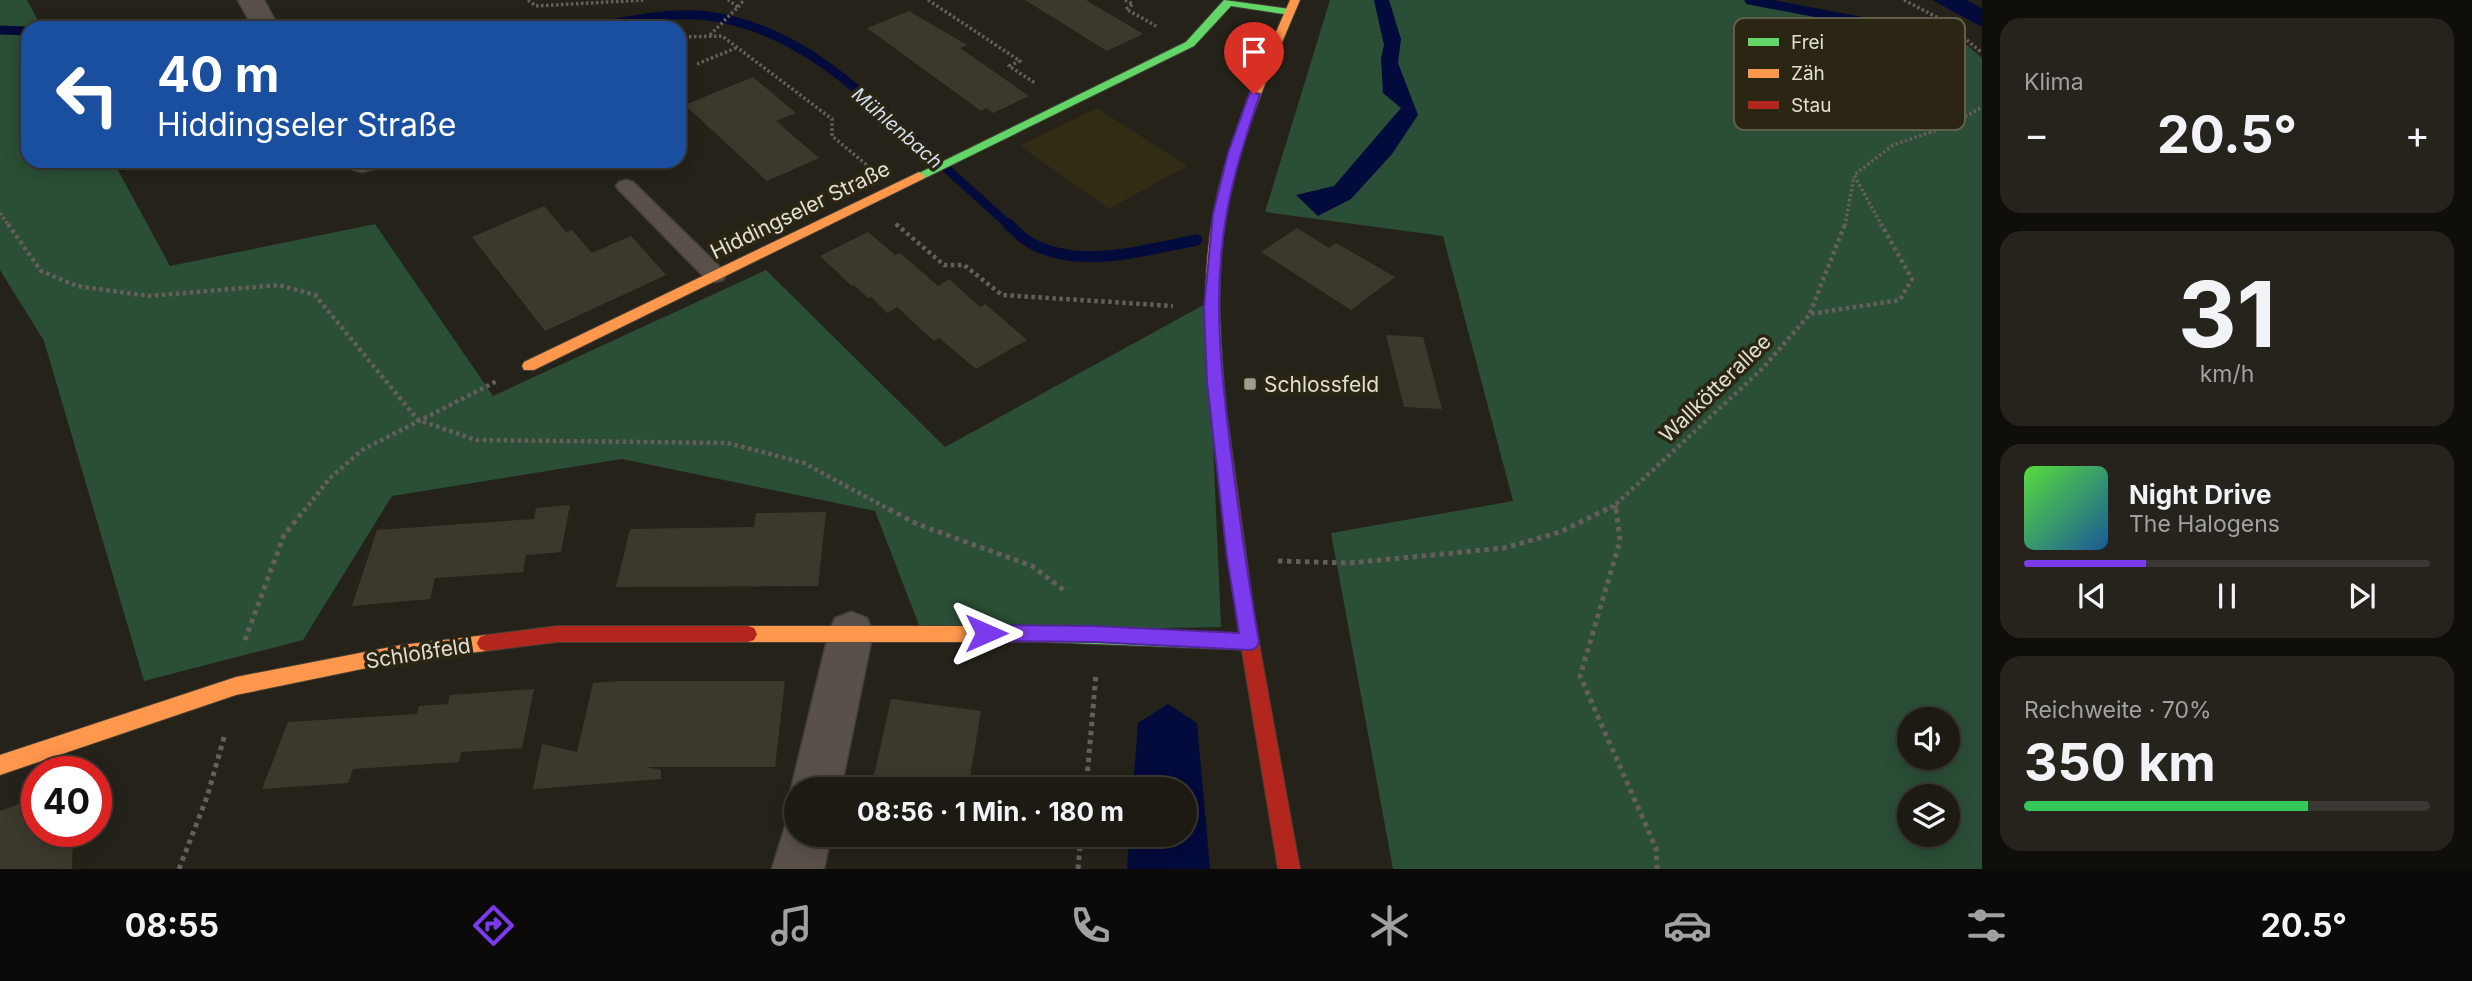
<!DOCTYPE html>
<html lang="de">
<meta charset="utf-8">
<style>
:root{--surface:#1c1a13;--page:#25231c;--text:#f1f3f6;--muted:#a0a1a0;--line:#3a3833;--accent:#7c3aed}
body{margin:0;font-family:Inter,sans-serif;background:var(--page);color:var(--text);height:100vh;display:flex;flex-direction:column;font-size:26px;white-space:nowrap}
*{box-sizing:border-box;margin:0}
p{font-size:23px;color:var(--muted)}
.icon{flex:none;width:38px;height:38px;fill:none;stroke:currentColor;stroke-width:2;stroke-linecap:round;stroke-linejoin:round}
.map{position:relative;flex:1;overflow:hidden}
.panel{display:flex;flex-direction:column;gap:18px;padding:18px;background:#0f0e0a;width:490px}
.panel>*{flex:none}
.guide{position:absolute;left:21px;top:21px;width:665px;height:147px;border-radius:21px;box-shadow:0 4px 18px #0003,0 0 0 2px var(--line);background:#1a4fa0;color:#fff;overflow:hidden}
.buttons{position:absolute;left:1897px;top:707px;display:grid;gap:14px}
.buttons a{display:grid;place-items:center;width:63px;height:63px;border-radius:50%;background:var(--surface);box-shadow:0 4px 18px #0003,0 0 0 2px var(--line);font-size:35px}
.speed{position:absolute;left:21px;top:756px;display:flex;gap:14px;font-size:35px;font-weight:700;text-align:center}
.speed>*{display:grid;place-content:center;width:91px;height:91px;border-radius:50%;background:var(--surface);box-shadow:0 4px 18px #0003,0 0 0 2px var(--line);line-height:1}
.speed .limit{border:10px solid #d22;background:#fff;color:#111}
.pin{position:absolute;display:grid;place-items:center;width:60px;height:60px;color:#fff;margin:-72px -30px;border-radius:50% 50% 50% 0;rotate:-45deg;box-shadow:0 0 7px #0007}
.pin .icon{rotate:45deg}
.me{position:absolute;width:77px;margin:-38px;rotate:90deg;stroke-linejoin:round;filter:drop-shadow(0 0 5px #0008)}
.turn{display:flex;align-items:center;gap:24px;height:147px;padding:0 21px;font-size:32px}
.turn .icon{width:91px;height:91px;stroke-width:2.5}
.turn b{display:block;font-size:49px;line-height:60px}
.big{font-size:52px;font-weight:700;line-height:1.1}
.panel .widget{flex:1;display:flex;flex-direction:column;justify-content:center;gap:10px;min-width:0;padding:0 24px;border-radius:21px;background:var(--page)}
.panel .dial{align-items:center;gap:0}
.dial b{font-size:91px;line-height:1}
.song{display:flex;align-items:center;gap:21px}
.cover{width:84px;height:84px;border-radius:10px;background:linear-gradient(135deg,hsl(110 70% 55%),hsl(210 70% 35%))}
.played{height:7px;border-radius:4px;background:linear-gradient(90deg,var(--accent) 30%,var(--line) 30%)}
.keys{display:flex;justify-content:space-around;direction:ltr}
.heat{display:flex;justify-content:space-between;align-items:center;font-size:38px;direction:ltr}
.charge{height:10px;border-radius:5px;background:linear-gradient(90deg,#34c759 70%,var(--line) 0)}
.trip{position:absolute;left:784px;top:777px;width:413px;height:70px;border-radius:35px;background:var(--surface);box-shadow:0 4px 18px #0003,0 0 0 2px var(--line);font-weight:700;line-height:70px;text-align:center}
.menu{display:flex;height:112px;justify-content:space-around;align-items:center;background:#0b0a08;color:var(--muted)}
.menu .icon{width:49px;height:49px}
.menu .on{color:var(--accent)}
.menu b{font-size:32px;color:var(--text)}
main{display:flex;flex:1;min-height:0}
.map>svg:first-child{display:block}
</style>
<main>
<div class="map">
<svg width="1982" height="869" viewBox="0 0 1982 869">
<rect width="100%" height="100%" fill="#252219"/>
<!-- built -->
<path fill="#322c15" d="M1097,108L1187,166L1109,209L1020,146Z"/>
<!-- green -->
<g fill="#2b4e36" fill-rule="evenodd">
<path d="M0,0H27L42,28H28V161H113L170,266L375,224L493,396L766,270L945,447L1207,303L1221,627L922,633L875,511L622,459L392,496L303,640L144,681L44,341L0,270Z"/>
<path d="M1330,0H1742L1966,44L1982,58V869H1393L1331,533L1513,501L1443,236L1265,212ZM1909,719H1948V758H1909ZM1909,796H1948V835H1909Z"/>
</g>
<!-- water -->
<g fill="#030a3c">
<path d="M1374,0H1389L1401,39L1398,63L1418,115L1392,154L1351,199L1318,216L1296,195L1334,186L1401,108L1383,93L1381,58L1384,45Z"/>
<path d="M1932,0H1966L1982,8V27Z"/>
<path d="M1168,704L1197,723L1210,869H1127L1129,835H1185V789H1133L1138,723Z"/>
</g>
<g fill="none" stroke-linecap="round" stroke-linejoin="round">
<!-- stream-far1 -->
<g stroke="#030a3c" stroke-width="9">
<path d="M1749,0L1949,38"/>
<path d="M586,28C625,22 668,11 708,16C791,27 847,80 907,133C941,164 976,195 1010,226"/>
<path d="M0,30L28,31"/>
</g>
<!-- stream -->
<path stroke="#030a3c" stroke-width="11" d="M1008,224C1015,230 1022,238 1029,242C1080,271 1144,250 1197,240"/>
</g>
<!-- building -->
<g fill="#3c392c">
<path d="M1025,0H1086L1143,34L1107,51Z"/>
<path d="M909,11L967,45L960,48L1029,96L993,113L986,108L981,111L867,28Z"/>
<path d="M753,77L796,113L776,121L819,158L767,181L685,105Z"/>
<path d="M544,206L566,232L572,230L592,253L631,236L666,275L545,331L472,237Z"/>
<path d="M1297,228L1329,248L1336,243L1395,277L1351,310L1261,252Z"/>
<path d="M868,232L895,255L900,253L938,286L949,279L980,307L985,304L1027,340L976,369L939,338L934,341L897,307L887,313L871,297L868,298L854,285L852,286L820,256Z"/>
<path d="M1386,335L1423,337L1442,409L1404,407Z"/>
<path d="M570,505L561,552L526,555L523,572L435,578L430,599L352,606L377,530L534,519L536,508Z"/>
<path d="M826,512L818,586L616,587L630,529L754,527L756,513Z"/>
<path d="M622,681H785L775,767H646L661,770V779L533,789L542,744L577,752L593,683Z"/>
<path d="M534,689L522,748L461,752L459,762L353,769L348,783L262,789L288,722L417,714L419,706L448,704L450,695Z"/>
<path d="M891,699L981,711L968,789H871Z"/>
<path d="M37,797V831H73L72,869H0V811Z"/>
</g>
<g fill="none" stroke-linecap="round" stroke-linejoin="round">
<!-- lane casing -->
<g stroke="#423f37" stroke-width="3">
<path id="lane" d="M626,180L633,182L723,270L726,275L723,280L715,282L707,280L619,190L616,186L619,182Z"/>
</g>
<!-- street casing -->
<g stroke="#423f37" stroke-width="3">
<g id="street">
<path d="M238,0H264L279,28H253Z"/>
<path d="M346,161H376L377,163L373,169L362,172L351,169Z"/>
<path d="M851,612L867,618L873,632L841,789H796V800L791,789L829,632L835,618Z"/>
<path d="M796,814V835H831L824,869H772L788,817Z"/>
</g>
</g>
<!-- fast casing -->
<g stroke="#423f37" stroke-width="2">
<g id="fast">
<path d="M1224,0L1290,9L1295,12L1290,15L1231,6L1194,46L923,179L919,180L913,176L1186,42Z"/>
<path d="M1045,626L1250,634L1256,636L1259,642L1256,648L1250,650L1045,642L1039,640L1036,634L1039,628Z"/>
</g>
</g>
<!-- slow casing -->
<g stroke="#423f37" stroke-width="2">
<g id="slow">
<path d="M1290,0H1300C1271,69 1240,137 1227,211C1215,276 1220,343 1226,408L1218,414L1210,408C1205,343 1201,276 1214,211C1228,137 1260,69 1290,0Z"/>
<path d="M919,172L925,176L923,179L534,370H524L522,366L524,362Z"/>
<path d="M748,626H1045L1051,628L1054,634L1051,640L1045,642H748L742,640L739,634L742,628Z"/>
<path d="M486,635L492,637L495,643L492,649L486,651L401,661L236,695L0,775V755L236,677L401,645Z"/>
</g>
</g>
<!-- jam casing -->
<g stroke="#423f37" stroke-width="2">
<g id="jam">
<path d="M1218,402L1226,408L1255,621L1300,869H1278L1237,621L1210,408Z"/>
<path d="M557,626H748L754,628L757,634L754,640L748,642H557L486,651L480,649L477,643L480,637L486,635Z"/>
</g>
</g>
<!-- path-far2 -->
<g stroke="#655f59" stroke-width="3.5" stroke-dasharray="2.5 2.5" stroke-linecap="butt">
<path d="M528,0L536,6L644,0"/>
<path d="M928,0L1020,61L1009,66L1035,83"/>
<path d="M1125,0L1133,4L1126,9L1156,26"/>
<path d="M1904,0L1946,22L1982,53"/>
<path d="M738,7L744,0"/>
<path d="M710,35L738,7L728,0"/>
<path d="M679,37L722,36L832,119V136L868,166"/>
<path d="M697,64L736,48"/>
<path d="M0,213L9,226"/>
<path d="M896,224L898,226"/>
<path d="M1845,226L1854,176"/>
<path d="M1882,226L1854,175L1893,145L1949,126L1982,107"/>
</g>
<!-- path-far1 -->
<g stroke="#655f59" stroke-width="4.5" stroke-dasharray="3.5 3.5" stroke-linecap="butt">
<path d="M8,224L41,271L77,286L149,296L279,285L315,295L418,420L476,440L728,443L804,463L892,511"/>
<path d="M896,224L944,265H964L1002,295L1173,306"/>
<path d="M1810,313L1845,224"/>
<path d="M1615,505L1616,511"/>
<path d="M304,511L330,478L362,450L497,381"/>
<path d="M1604,511L1615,505L1761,370L1810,314L1900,300L1912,279L1881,224"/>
</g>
<!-- path -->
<g stroke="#655f59" stroke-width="5" stroke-dasharray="4.5 4.5" stroke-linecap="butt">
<path d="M889,509L917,524L1032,566L1065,591"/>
<path d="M1616,509L1620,541L1580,676L1656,848L1657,869"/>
<path d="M1278,561L1350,563L1504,548L1560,532L1607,509"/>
<path d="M245,640L284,535L305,509"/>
<path d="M1086,789L1096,674"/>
<path d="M179,869L207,797L225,734"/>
<path d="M1078,869L1081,835"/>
</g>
<!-- lane -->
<use href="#lane" fill="#595049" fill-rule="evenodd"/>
<!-- street -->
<use href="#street" fill="#595049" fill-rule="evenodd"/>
<!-- fast -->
<use href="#fast" fill="#63d668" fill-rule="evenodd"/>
<!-- slow -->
<use href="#slow" fill="#ff974d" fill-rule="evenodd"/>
<!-- jam -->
<use href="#jam" fill="#b3261e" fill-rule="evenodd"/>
</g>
<!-- route -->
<path fill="#7c3aed" stroke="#51269a" stroke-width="2" d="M1250,92L1260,94C1247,133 1234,172 1227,212C1212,291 1221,373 1231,452C1239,515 1248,578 1259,642L1256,648L1250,650L1094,642L986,641L980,639L977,633L980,628L986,625L1094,626L1239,633L1227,557L1207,382L1204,308L1213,214L1228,153Z"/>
<!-- markers -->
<rect fill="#9f9c91" stroke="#2b2613" stroke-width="2.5" x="1243" y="377" width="14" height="14" rx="3.5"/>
<g text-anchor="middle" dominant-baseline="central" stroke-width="7" stroke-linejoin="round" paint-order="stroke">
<!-- far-water labels -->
<g font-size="19" font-style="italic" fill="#d5dff1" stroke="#2b2613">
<text transform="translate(897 128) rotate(41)">Mühlenbach</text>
</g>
<!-- street labels -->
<g font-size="21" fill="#e0ddd1" stroke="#2b2613">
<text transform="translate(800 210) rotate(-26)">Hiddingseler Straße</text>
<text transform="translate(1715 388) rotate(-44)">Wallkötterallee</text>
<text transform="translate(418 653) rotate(-9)">Schloßfeld</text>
</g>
<!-- poi labels -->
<g font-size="21" fill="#e0ddd1" stroke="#2b2613" text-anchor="start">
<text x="1264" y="384">Schlossfeld</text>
</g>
</g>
<!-- legend -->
<rect x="1734" y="18" width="231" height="112" rx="10" fill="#2b2613" stroke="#615d4c" stroke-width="2"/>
<rect x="1748" y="38" width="31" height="8" fill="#63d668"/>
<rect x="1748" y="69" width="31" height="9" fill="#ff974d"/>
<rect x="1748" y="101" width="31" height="8" fill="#b3261e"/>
<g font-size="19" fill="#e0ddd1">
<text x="1791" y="49">Frei</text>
<text x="1791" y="80">Zäh</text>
<text x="1791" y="112">Stau</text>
</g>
</svg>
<div class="buttons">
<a><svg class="icon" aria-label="sound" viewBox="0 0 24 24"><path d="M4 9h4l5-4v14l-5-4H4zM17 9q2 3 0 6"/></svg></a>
<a><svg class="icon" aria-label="layers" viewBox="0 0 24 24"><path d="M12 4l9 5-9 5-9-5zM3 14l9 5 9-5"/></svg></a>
</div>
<div class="speed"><div class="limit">40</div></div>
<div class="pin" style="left:1254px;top:94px;background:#d93025"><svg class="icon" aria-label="arrive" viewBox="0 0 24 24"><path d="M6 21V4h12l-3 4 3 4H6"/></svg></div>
<svg class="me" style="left:986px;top:633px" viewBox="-20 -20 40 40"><path d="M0-17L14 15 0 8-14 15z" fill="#7c3aed" stroke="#fff" stroke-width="4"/></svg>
<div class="trip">08:56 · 1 Min. · 180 m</div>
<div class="guide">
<div class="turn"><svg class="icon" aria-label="left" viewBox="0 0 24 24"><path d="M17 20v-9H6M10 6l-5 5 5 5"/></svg><div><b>40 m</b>Hiddingseler Straße</div></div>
</div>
</div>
<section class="panel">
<div class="widget"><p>Klima</p>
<div class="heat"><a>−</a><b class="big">20.5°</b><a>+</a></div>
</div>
<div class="widget dial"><b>31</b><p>km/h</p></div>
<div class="widget">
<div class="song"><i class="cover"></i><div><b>Night Drive</b><p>The Halogens</p></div></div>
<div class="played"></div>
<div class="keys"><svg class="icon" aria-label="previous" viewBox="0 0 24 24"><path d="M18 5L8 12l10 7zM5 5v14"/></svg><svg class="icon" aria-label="pause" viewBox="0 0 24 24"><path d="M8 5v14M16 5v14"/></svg><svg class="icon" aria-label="next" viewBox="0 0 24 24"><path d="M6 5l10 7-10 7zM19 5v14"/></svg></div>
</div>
<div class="widget"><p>Reichweite · 70%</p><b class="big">350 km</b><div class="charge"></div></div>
</section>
</main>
<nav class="menu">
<b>08:55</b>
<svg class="icon on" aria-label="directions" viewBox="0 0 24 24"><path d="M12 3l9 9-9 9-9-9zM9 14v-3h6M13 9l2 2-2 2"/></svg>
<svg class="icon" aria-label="music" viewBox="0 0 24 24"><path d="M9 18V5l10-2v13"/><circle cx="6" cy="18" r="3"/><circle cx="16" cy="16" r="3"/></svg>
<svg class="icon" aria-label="phone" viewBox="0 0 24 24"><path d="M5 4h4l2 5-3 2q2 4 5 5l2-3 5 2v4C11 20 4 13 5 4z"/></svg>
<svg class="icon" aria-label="climate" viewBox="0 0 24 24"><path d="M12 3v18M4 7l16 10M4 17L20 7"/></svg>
<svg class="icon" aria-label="car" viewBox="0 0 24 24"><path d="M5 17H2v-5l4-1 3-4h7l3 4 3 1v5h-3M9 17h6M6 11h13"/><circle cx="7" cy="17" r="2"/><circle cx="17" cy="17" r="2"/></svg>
<svg class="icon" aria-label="filters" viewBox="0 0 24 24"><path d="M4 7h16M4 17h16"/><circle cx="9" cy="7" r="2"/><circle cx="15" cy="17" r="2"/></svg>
<b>20.5°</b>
</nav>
